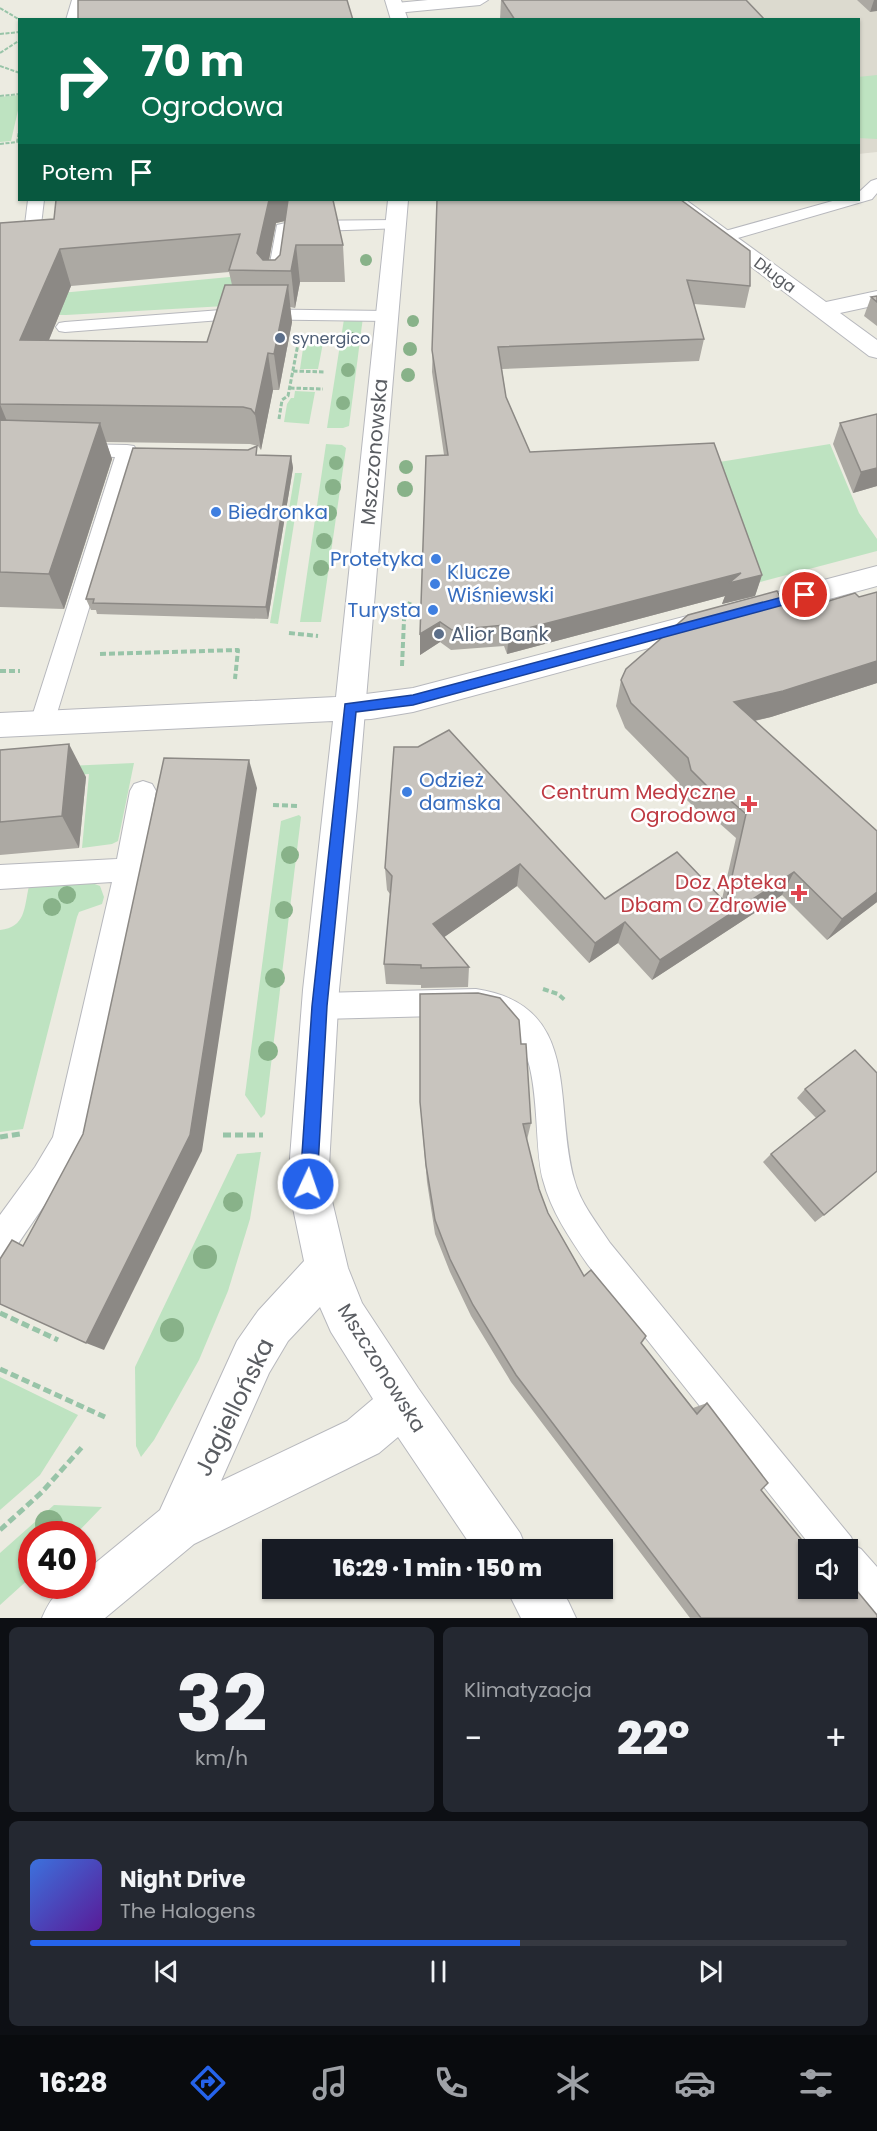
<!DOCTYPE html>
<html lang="pl">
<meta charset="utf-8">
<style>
:root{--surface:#171b24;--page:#242831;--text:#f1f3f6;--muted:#9ea1a6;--line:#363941;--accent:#2563eb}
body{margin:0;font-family:Poppins,sans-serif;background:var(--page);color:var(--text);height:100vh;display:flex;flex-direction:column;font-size:22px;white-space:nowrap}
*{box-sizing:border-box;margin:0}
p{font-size:20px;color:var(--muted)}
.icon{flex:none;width:33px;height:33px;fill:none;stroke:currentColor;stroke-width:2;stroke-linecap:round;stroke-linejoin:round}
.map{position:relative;height:1618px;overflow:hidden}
.details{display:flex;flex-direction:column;gap:9px;padding:9px;background:#0d0f14;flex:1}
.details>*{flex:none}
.top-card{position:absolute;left:18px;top:18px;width:842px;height:183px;border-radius:0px;box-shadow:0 2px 4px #0004;background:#0b6e4f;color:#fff;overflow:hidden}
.tools{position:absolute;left:798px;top:1539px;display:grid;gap:12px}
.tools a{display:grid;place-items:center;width:60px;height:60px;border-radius:0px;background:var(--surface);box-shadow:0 2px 4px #0004;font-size:30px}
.speed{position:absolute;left:18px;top:1521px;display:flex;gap:12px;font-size:30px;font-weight:700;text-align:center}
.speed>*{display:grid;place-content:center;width:78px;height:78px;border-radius:50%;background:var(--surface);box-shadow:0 2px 4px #0004;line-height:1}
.speed .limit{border:9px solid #d22;background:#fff;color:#111}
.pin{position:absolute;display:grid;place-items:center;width:51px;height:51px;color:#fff;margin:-26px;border:3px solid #fff;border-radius:50%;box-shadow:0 2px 6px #0007}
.me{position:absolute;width:66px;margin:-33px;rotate:3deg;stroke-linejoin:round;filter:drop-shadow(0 0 4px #0008)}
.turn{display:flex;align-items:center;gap:21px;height:126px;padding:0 24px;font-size:27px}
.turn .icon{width:78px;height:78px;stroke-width:2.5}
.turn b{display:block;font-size:42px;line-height:51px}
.then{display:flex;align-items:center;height:57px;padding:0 24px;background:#0003;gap:12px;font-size:22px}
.big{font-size:45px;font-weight:800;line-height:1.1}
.details .tile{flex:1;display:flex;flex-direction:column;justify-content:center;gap:9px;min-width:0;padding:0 21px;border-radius:9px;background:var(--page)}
.details .dial{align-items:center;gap:0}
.dial b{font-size:78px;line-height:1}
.song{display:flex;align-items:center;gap:18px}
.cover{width:72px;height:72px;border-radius:9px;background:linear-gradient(135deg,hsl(220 70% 55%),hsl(270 70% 35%))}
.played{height:6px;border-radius:3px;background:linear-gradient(90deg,var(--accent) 60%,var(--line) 60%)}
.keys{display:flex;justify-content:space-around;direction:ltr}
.heat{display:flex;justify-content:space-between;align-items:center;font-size:33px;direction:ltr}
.details .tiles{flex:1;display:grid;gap:9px;grid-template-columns:1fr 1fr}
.tile:last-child{grid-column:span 2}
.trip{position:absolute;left:262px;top:1539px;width:351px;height:60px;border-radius:0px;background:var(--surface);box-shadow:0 2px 4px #0004;font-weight:800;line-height:60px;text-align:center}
.tab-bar{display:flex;height:96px;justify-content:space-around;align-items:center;background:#090b0e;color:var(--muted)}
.tab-bar .icon{width:42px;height:42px}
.tab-bar .active{color:var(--accent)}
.tab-bar b{font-size:27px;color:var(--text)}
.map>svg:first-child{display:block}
</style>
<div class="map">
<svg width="877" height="1618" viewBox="0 0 877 1618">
<rect width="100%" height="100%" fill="#ecebe1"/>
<!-- education -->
<path fill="#dcdacf" d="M645,0H877V152L858,154V20L651,19Z"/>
<!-- green -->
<g fill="#bee3c1">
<path d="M877,75V139L858,138V77Z"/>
<path d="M19,95V106L11,141L0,142V97Z"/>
<path d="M240,276L243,305L66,315L0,314L8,298Z"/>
<path d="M363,317L349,426L343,428H327L344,319Z"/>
<path d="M304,342L323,343L318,369H300Z"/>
<path d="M295,391L315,392L309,424L284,422L287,404L291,398H294Z"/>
<path d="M326,444L342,445L346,448L321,622H300Z"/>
<path d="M830,444L859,513L877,539V551L749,585L707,464Z"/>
<path d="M295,473H302L278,624L270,623Z"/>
<path d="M134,763L118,841L112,844L82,848L89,774L0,781V769Z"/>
<path d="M299,815L301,817L265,1114L261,1118L245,1095L281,821Z"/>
<path d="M92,883L100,886L104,897L102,904L79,912L77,917L23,1129L0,1132V930C26,927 24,908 29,886Z"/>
<path d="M261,1152L250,1219L228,1291L199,1360L154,1440L141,1457L136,1446L135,1367L237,1154Z"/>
<path d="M0,1377L78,1415L40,1475L0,1510Z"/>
<path d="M54,1505L102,1507L76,1534H32L31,1577L0,1605V1553Z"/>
</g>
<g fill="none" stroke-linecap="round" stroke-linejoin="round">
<!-- service casing -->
<g stroke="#b7b8bd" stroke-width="2">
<g id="service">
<path d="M72,0H84L79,20H66Z"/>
<path d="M877,179V193L872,199L724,242L716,237L718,233L836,200H858V193L871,181Z"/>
<path d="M28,200H44L38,249L30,254L22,249Z"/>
<path d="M396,220L402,222L404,225L402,228L291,232L283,290L280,294H268L265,290L277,225L294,221Z"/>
<path d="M234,309L387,311L393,312L396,316L393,320L387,321L234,319L65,332L59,331L56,327L59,323L65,322Z"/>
<path d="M76,444L127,445L134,446L137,451L54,723L51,730L42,733L33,730L30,723L115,457L69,455L66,450L69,445Z"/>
<path d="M143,781L152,784L156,791L135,905L83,1137C65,1181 36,1215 11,1255L0,1260V1215L35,1167L53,1137L112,882L0,889V865L117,859L130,791L134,784Z"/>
<path d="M476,989C583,1005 553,1103 574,1179C580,1203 597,1223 610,1243L851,1537L855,1546L861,1549L877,1567V1615L864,1609L846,1588L848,1550H814L588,1265C570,1239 551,1211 543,1180C531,1135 546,1045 499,1020C492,1017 483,1017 476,1015L320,1019L310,1016L306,1006L310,996L320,993Z"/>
</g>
</g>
<!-- minor casing -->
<g stroke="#b7b8bd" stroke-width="2">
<g id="minor">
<path d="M428,0H488L480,5L396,13L388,8L396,3Z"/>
<path d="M663,200H686L826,302L877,291V305L840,313L877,340V358L869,356Z"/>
<path d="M877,566V586L413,712L371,719L350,720L339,717L335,708L339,699L350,696L413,688Z"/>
</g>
</g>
<!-- tertiary casing -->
<g stroke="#b7b8bd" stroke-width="2">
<g id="tertiary">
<path d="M385,0H401L408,20H391Z"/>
<path d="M388,200H408L357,806L339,990L328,1184L348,1268L362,1303L418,1388L520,1533L527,1550H474L398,1437L379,1453L194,1544L105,1618H42C51,1597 59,1586 82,1586V1574L160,1510L237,1341L258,1311L304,1261L288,1184L303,990L333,721L0,737V713L336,697ZM320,1307L331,1332L373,1399L347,1421L221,1481L269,1373L288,1341Z"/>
<path d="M506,1588H560L568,1601L576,1618H521Z"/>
</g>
</g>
<!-- path-far3 -->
<g stroke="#98c4a8" stroke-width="2" stroke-dasharray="4 1.5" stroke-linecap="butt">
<path d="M0,8L20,20"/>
<path d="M0,34L20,32"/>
<path d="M0,53L20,40"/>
<path d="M0,66L20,73"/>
<path d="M0,96L20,94"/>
<path d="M0,144L17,142L19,131"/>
</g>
<!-- path-far2 -->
<g stroke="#98c4a8" stroke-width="3" stroke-dasharray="4.5 2" stroke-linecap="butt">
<path d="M293,371L325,372"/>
<path d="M290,388L323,389"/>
<path d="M279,419L282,400L288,396L298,344"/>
</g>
<!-- path-far1 -->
<g stroke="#98c4a8" stroke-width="4" stroke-dasharray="6 3" stroke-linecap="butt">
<path d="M289,633L318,636"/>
<path d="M100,654L238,650L235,679"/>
<path d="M402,666L404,620L410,602"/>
<path d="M0,671H20"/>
<path d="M273,805L299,806"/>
<path d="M543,989L558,994L566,1001"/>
</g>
<!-- path -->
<g stroke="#98c4a8" stroke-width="5" stroke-dasharray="8 4" stroke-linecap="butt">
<path d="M223,1135H263"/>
<path d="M0,1137L20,1134"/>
<path d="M0,1313L58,1340"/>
<path d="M0,1369L105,1417"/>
<path d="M0,1530L42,1492L83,1446"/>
</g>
<!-- service -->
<use href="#service" fill="#fff" fill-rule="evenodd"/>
<!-- minor -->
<use href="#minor" fill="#fff" fill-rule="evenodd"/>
<!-- tertiary -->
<use href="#tertiary" fill="#fff" fill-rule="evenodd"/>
</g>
<!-- trees -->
<g fill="#88b289">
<circle cx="366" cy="260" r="6"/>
<circle cx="413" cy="321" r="6"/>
<circle cx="352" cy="339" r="7"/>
<circle cx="410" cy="349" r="7"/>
<circle cx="348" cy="370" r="7"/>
<circle cx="408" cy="375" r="7"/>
<circle cx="343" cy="403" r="7"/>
<circle cx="336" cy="463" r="7"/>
<circle cx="406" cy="467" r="7"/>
<circle cx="333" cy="487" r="8"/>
<circle cx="405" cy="489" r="8"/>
<circle cx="329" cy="513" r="8"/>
<circle cx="324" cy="541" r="8"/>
<circle cx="321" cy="568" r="8"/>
<circle cx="290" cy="855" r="9"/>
<circle cx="67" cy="895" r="9"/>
<circle cx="52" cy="907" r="9"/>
<circle cx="284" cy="910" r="9"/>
<circle cx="275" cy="978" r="10"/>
<circle cx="268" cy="1051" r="10"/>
<circle cx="233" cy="1202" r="10"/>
<circle cx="205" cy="1257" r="12"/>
<circle cx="172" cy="1330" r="12"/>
<circle cx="49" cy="1524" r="14"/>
</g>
<!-- wall -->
<g fill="#aca9a3" fill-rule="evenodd">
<path d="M501,0H502L765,20H500Z"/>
<path d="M857,0H877L870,12Z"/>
<path d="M333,200L343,245L345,282H300L295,308L290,307L292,322L279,390H273L261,450L258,446L250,444L106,442L112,459L64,609L0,607V223ZM285,221L280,255L275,260H269L276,223ZM229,272L232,285L207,342L49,340L71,286Z"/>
<path d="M437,200L750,286L745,308L694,304L704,339L699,361L502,369L506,397L530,452L762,575L755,596L722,604L725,596L507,654L504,646L451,650L440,642L420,655L444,455L432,372Z"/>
<path d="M877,296V326L864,316L871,297Z"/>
<path d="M877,414V486L853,493L833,444L840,423Z"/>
<path d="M259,455L291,456L293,468L268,619L97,614L96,610H91L86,599Z"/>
<path d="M877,592V683L771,717L755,721L877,831V902L827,940L782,895L652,980L618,943L589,963L517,886L444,937L469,967L468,987L421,988V985L386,984L384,964L390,894L387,890L385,868L394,747L605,899H722L736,838L709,814L700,813L682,795L679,783L625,728L616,706L621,680L789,613L859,597Z"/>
<path d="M0,750L86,777L79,848L0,855Z"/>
<path d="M521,1044L531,1123L527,1140L539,1189L548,1213L584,1276L641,1343L693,1408L707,1403L761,1490L808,1588L877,1618H690L511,1382L471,1316L450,1272L435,1234L427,1182L420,1102Z"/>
<path d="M855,1050L824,1215L815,1222L763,1162L771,1154L816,1118L797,1098L805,1089Z"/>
</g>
<!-- shaded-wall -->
<g fill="#8c8985">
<path d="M874,0H877V11L870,12Z"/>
<path d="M269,200H292L294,219L276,223L267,270L257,253Z"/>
<path d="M296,245L300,282L295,308L291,271Z"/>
<path d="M60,249L71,286L34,376L20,340Z"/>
<path d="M288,285L292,322L279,390L274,354Z"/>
<path d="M268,353L273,390L261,450L255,414Z"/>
<path d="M0,404L15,441L0,443Z"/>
<path d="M100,423L112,459L64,609L49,574Z"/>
<path d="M291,456L293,468L268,619L266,607Z"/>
<path d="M877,468V486L853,493L861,472Z"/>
<path d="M741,573L762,575L755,596L722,604L725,596L507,654L509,633Z"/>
<path d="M440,622V642L420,655V634Z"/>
<path d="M877,661V683L771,717L724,727L734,702Z"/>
<path d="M69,744L86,777L79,848L62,816Z"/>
<path d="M249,760L257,788L202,1151L104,1350L86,1343Z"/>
<path d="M520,864L517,886L433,945V924Z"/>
<path d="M794,872L782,895L652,980L660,960Z"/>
<path d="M877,892V902L827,940L842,919Z"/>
<path d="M625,922L618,943L589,963L595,943Z"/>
</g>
<!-- building -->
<g fill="#c8c4be" stroke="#8c8985" stroke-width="1.5">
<path d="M78,0H347L353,20H78Z"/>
<path d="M502,0H746L765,20H515Z"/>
<path d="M56,200H269L257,253L263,260H275L280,255L288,200H333L343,245H296L291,271L229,270L240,234L60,249L20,340L207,342L225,285H288L274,354L268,353L255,414L251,409L243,407L0,404V223L54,219Z"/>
<path d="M437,200H681L750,251V286L687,280L704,339L498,347L506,397L530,452L714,443L762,575L729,583L741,573L509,633L505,625L452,630L440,622L420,634L426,456L448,455L432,350Z"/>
<path d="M877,296V302L871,297Z"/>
<path d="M877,414V468L861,472L840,423Z"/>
<path d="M0,420L100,423L49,574L0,572Z"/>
<path d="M257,446L256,455L291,456L266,607L93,603L94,599H86L133,448L248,450Z"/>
<path d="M777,591L789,613L855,593L859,597L877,592V661L783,691L734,702L877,831V892L842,919L794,872L660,960L625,922L595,943L520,864L433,924L469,967L421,968V965L384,964L392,876L385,868L394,747H418L449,730L605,899L677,852L726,903L746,814L718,790L710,789L691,770L688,758L631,703L621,680L626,669L688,615Z"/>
<path d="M69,744L62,816L0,822V750Z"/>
<path d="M164,758L249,760L190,1135L86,1343L0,1304V1259L12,1240L23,1246L83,1134Z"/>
<path d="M478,993L500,998L519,1020L521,1044H526L531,1123L523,1124L539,1189L548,1213L584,1276L591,1270L646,1336L641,1343L697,1414L707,1403L768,1483L761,1490L810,1550H808V1588H848V1580L877,1615V1618H701L516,1375L473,1305L450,1259L435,1220L426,1165L420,1102V994Z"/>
<path d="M855,1050L877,1073V1171L824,1215L771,1154L825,1111L805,1089Z"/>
</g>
<!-- route -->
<path fill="#2563eb" stroke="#184099" stroke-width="1.5" d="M805,591L809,592V598L413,705L356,712L327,1006L317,1184L314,1190L308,1193L302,1190L300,1184L312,1006L345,704L413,695Z"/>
<!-- markers -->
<g fill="#5c6f8a" stroke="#fff" stroke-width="2">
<circle cx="280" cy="338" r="6"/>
<circle cx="439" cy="634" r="6"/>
</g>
<g fill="#3f7fe0" stroke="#fff" stroke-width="2">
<circle cx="216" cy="512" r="6"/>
<circle cx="436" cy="559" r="6"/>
<circle cx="435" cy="584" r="6"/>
<circle cx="433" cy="610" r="6"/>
<circle cx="407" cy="792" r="6"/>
</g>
<g fill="#e0444e" stroke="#fff" stroke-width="2">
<path d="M746 795h6v6h6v6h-6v6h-6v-6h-6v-6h6z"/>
<path d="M796 884h6v6h6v6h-6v6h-6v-6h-6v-6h6z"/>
</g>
<g text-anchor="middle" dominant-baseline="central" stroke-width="5" stroke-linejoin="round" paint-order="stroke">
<!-- far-street labels -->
<g font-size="16" fill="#5a5d62" stroke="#fff">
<text transform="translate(775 275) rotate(37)">Długa</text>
</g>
<!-- far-service labels -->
<g font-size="16" fill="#4e5e75" stroke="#fff" text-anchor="start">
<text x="292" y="338">synergico</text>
</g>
<!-- street labels -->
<g font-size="20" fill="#5a5d62" stroke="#fff">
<text transform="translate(374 452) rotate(-85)">Mszczonowska</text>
<text transform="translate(382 1368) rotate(58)">Mszczonowska</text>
</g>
<!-- shop labels -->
<g font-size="20" fill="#366cbe" stroke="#fff" text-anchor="start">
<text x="228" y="512">Biedronka</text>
<text x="424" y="559" text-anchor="end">Protetyka</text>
<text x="447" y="572">Klucze<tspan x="447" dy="23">Wiśniewski</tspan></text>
<text x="421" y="610" text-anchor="end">Turysta</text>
<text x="419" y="780">Odzież<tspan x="419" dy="23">damska</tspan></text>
</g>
<!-- service labels -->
<g font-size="20" fill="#4e5e75" stroke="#fff" text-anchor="start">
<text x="451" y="634">Alior Bank</text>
</g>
<!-- health labels -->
<g font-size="20" fill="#be3a42" stroke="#fff" text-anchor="end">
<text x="736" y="792">Centrum Medyczne<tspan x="736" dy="23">Ogrodowa</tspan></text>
<text x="787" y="882">Doz Apteka<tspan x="787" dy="23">Dbam O Zdrowie</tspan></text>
</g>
<!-- near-street labels -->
<g font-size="24" fill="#5a5d62" stroke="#fff">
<text transform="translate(234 1407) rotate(-64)">Jagiellońska</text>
</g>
</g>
</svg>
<div class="tools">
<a><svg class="icon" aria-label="sound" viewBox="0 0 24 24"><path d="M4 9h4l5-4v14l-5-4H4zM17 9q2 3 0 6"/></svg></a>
</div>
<div class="speed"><div class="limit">40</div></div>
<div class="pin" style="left:805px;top:595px;background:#d93025"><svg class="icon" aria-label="arrive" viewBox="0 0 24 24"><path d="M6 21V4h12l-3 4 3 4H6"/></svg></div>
<svg class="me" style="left:308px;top:1184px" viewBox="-20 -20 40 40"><circle r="17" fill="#2563eb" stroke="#fff" stroke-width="3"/><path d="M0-11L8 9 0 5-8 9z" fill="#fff"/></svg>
<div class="trip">16:29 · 1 min · 150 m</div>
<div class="top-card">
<div class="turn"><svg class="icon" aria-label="right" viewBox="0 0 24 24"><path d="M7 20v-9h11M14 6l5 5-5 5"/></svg><div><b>70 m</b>Ogrodowa</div></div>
<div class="then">Potem<svg class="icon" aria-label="arrive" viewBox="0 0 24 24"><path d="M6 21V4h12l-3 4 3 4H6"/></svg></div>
</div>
</div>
<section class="details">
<div class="tiles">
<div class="tile dial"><b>32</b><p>km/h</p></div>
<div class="tile"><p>Klimatyzacja</p>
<div class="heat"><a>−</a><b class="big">22°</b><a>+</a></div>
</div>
<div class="tile">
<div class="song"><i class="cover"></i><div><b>Night Drive</b><p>The Halogens</p></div></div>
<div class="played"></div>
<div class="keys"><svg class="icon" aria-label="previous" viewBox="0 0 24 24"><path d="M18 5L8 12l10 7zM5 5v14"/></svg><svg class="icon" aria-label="pause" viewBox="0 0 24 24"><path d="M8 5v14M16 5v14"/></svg><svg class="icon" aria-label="next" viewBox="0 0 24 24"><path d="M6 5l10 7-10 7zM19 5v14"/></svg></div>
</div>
</div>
</section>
<nav class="tab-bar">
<b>16:28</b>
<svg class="icon active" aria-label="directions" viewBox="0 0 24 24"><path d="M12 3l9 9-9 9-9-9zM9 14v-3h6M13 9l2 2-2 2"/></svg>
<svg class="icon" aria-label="music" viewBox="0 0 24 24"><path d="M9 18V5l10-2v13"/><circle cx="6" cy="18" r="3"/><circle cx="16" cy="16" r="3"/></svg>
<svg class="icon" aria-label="phone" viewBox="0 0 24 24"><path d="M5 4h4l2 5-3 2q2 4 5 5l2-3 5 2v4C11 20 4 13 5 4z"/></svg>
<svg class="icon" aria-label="climate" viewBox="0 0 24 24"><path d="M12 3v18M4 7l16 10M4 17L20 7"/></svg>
<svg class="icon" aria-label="car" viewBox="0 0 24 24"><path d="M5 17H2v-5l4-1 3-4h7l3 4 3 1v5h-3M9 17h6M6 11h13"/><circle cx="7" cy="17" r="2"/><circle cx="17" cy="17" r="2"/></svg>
<svg class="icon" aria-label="filters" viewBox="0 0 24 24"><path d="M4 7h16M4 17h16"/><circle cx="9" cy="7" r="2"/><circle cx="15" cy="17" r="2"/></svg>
</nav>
